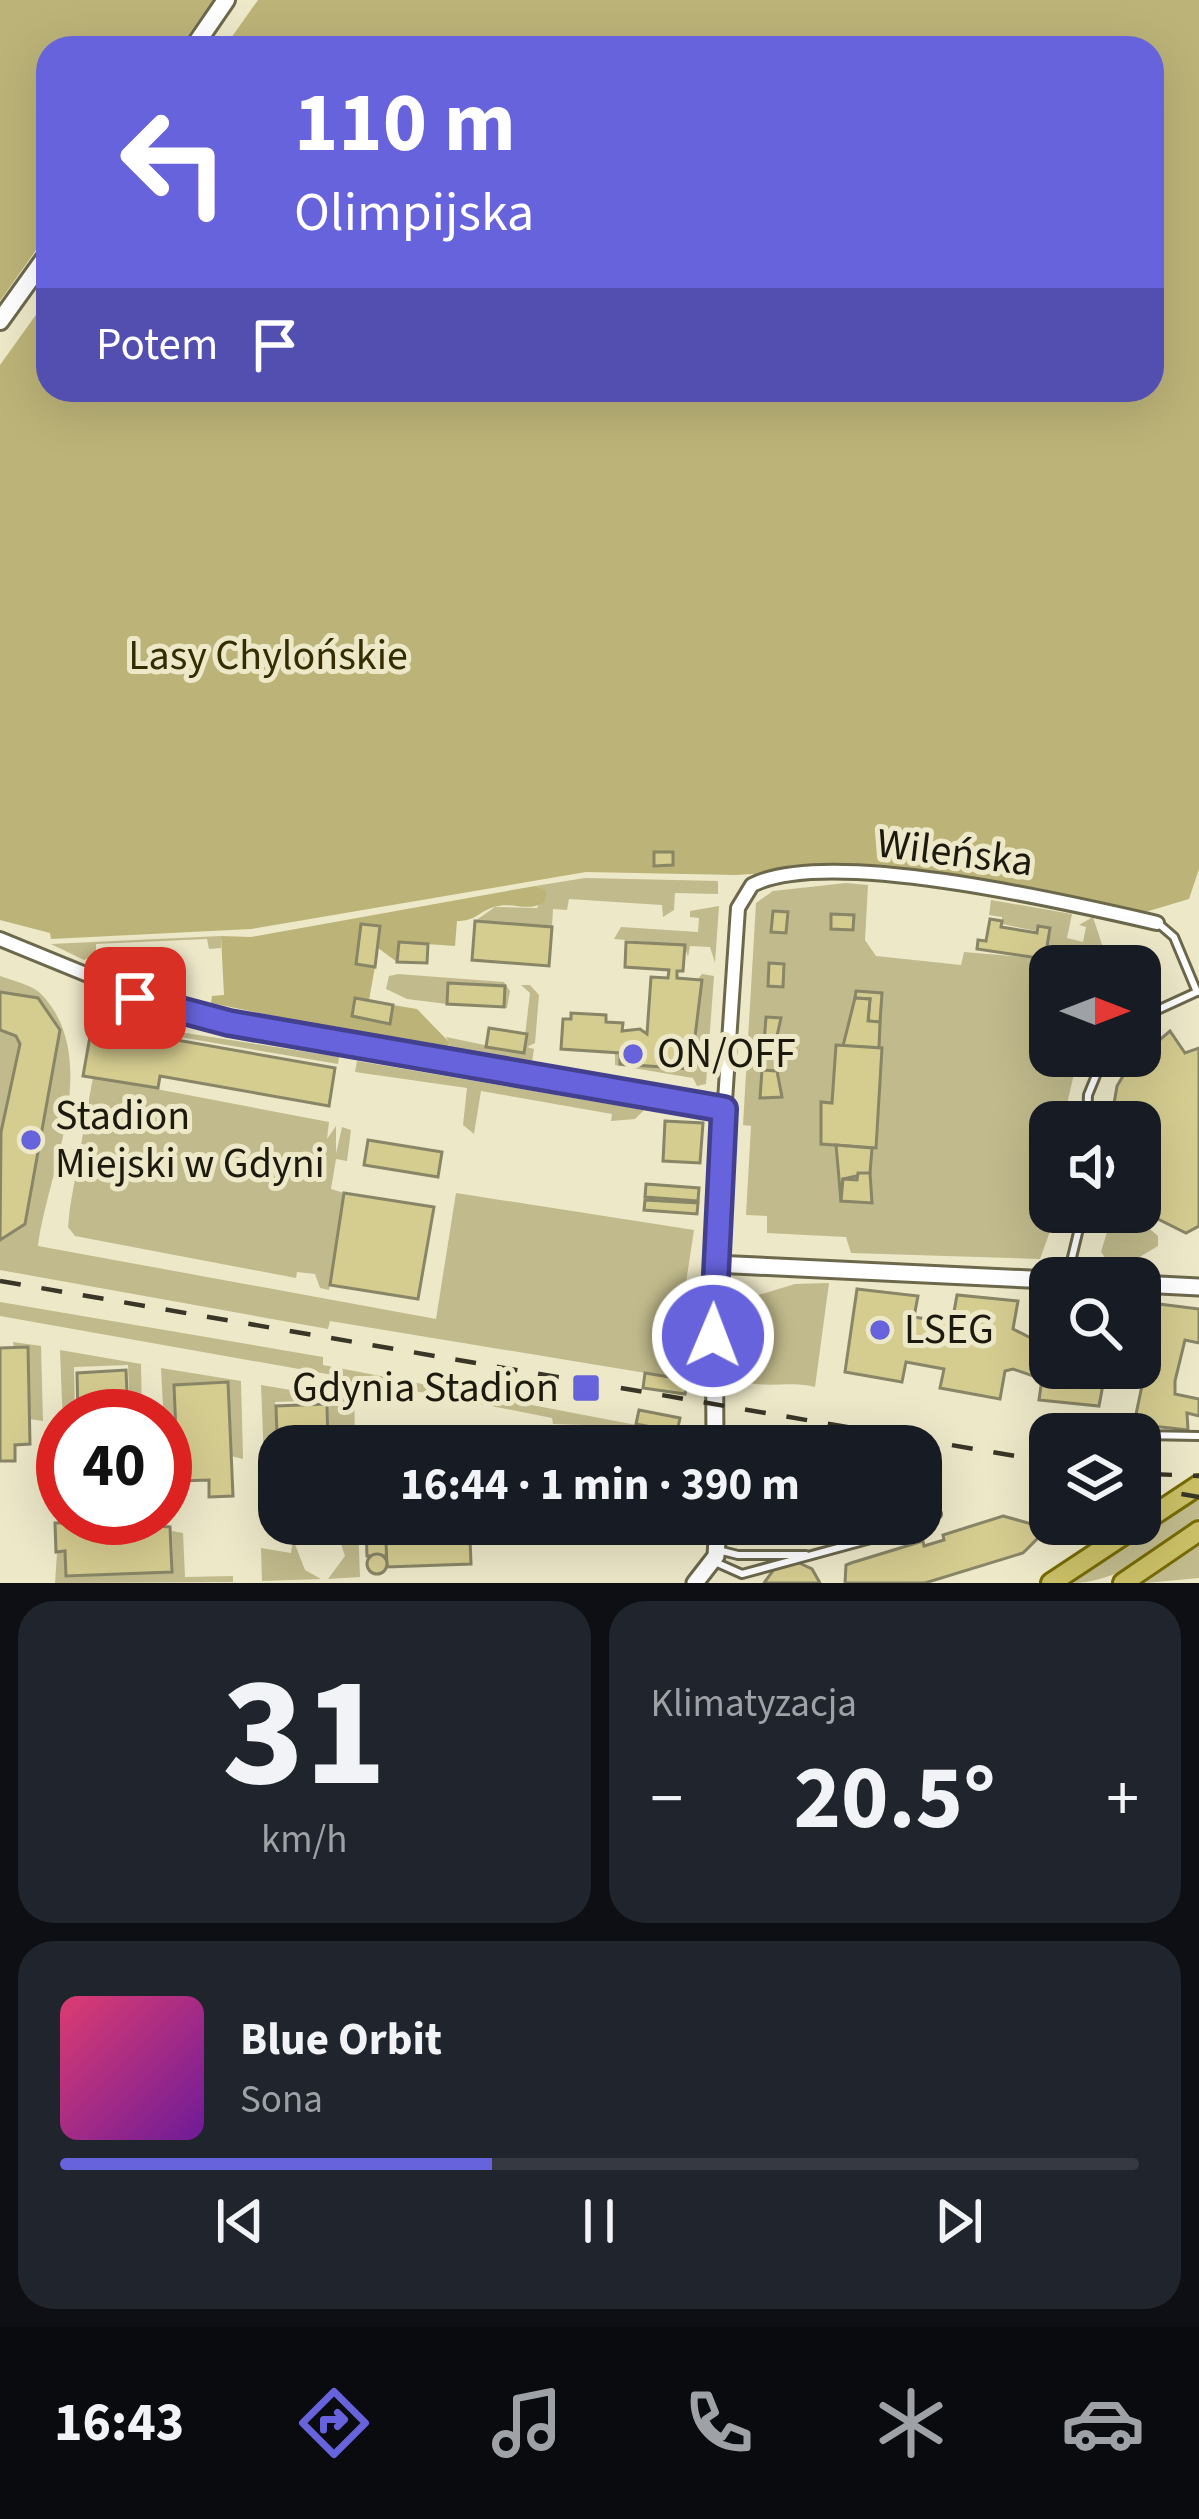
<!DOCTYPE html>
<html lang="pl">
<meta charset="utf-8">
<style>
:root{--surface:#171b24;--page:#20242c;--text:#f1f3f6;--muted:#9ea1a6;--line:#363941;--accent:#6763dc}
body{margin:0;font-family:"Source Sans 3",sans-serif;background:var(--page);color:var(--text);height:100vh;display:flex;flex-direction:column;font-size:45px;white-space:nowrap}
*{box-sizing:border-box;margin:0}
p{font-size:39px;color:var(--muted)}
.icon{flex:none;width:66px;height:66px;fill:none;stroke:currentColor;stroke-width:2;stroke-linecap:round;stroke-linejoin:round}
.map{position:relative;height:1583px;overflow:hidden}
.drawer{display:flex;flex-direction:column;gap:18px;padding:18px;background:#0d0f14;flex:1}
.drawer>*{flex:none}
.banner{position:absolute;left:36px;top:36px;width:1128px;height:366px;border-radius:36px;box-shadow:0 12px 48px #0002;background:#6763dc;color:#fff;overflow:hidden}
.needle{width:78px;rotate:90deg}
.fabs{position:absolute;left:1029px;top:945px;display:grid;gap:24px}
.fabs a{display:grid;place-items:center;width:132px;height:132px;border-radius:24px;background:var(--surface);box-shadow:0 12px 48px #0002;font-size:60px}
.speed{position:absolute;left:36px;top:1389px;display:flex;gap:24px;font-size:60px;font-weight:700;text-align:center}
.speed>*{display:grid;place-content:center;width:156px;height:156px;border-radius:50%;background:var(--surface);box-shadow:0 12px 48px #0002;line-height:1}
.speed .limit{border:18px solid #d22;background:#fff;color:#111}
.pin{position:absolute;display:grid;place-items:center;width:102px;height:102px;color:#fff;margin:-51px;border-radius:24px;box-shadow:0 6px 18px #0006}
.me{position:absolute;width:132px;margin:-66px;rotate:1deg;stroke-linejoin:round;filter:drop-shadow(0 0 9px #0008)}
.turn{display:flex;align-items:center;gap:42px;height:252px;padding:0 60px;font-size:54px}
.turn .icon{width:156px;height:156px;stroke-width:2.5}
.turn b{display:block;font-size:84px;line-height:102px}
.then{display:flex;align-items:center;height:114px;padding:0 60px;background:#0003;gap:24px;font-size:45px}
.big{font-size:90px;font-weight:700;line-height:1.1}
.drawer .tile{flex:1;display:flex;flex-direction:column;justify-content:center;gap:18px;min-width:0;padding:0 42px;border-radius:36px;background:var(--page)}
.drawer .dial{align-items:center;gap:0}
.dial b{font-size:156px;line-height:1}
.song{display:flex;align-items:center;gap:36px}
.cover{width:144px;height:144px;border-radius:18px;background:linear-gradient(135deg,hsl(340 70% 55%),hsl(280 70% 35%))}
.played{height:12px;border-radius:6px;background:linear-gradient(90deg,var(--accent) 40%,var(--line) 40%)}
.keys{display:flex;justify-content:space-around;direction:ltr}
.heat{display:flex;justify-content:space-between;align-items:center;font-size:66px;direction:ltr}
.drawer .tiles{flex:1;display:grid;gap:18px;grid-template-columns:1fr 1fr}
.tile:last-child{grid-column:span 2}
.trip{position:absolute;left:258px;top:1425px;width:684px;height:120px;border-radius:36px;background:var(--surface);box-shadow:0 12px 48px #0002;font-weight:700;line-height:120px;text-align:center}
.dock{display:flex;height:192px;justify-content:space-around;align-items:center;background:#090b0e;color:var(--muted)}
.dock .icon{width:84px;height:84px}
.dock .active{color:var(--accent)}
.dock b{font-size:54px;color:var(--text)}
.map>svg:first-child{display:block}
</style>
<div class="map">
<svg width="1199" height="1583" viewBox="0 0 1199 1583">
<rect width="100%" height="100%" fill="#ede8c8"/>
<!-- green -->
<g fill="#c1ba8c">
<path d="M585,878L718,881V894L675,893L674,910L663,917L662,905L569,899L567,910L553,909L552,927L475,921L495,907L537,908L546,891L535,886Z"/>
<path d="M846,883L868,885L865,940L876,956L961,965L964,952L1046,959L1051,928L1038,925L1036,931L1002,924V917L989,915L991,900L1072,914L1067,938L1083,942L1086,927L1079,925L1093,917L1109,966H1050V1056H1078L1063,1122H1050V1212H1057L1040,1259L851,1253L846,1237L767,1233V1216L746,1215L751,1126L743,1125L756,903L773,891Z"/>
<path d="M719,906L715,963L710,947L690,946L688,957L684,945L614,939L621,927L698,932L699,918L690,917V911Z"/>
<path d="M221,936V948L209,949L207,939L96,944V954L84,960L51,944Z"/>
<path d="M398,974L504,982L510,991L507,1008H493L504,1007V986L448,983L447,1004L407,999L386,989L389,976Z"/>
<path d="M702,974L714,976L706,1084L697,1086L693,1078L615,1065V1053H620V1064L690,1068L702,981L697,980Z"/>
<path d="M0,976C8,979 31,985 39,992C106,1057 46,1176 38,1246L436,1319L456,1193L694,1230L675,1355L694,1359L699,1346L694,1376L688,1380L330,1321L328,1329L0,1270Z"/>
<path d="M521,985H530L539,995L535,1043L527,1047L534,1049L532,1062L445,1051L450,1044L446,1037L523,1053L530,993Z"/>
<path d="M109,1021L339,1057L338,1064L109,1025Z"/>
<path d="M357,1061L644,1110L635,1119L611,1121L612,1114L481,1091L474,1134L463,1125L467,1088L355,1072Z"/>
<path d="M93,1077L329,1122L327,1139L336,1126V1154L342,1127L351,1130L347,1161L336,1159L331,1189L344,1193L329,1290L320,1288L315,1274L297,1272L296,1278L75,1236L68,1227L70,1207Z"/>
<path d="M1113,1212H1130L1158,1236V1246L1133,1261L1106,1259L1101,1252Z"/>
<path d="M829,1283L815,1387C789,1381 771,1388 741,1382L745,1299L795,1284Z"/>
<path d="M0,1302L323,1357V1365L647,1427L553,1424L552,1418L354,1379L355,1446H330L328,1400L275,1402L277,1463L264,1461L261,1385L339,1398L344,1377L0,1316Z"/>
<path d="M13,1342L41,1346L43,1421L29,1419L28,1348H14Z"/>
<path d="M60,1350L141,1364L142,1416H130L128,1365L74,1367L75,1416H63V1426Z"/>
<path d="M161,1368L241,1381L243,1459L231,1456L228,1382L174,1385L176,1446L165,1444Z"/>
<path d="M1199,1496V1518C1158,1548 1122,1583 1070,1583Z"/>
<path d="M329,1524H358L360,1577L328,1579L345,1556L340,1541L327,1532Z"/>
<path d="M172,1531L183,1533L185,1577L233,1576V1582L55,1583L57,1553L65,1552V1576L173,1573Z"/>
<path d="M293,1539L305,1570L321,1579L262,1581L261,1548L291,1553Z"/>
<path d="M1199,1543V1578L1145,1583Z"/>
</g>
<!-- forest -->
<g fill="#bcb378">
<path d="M0,0H213L179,48H48V233L0,301Z"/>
<path d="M258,0H1199V869L1189,899L1142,913L1038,888L876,866L736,875L586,872L251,929L51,939L50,933L0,920V365L48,298V390H1152V48H224Z"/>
<path d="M535,886L546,890L545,902C528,913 512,901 494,907C478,912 476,921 457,921L455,946L399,942L397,962L378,948L380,926L356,964L375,967L369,1000L355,998L352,1016L389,1023L393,1005L417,1009L450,1043L445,1051L211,1003L212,996L224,995L221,936L251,937Z"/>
</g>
<!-- building -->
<g fill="#d5cc90" stroke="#898567" stroke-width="3">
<path d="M654,852H673V865L654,866Z"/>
<path d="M773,911L788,912L786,933L771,932Z"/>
<path d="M831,914L854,915L853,930L831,929Z"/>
<path d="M990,919L1002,921L1001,927L1037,933L1038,926L1050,928L1045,959L977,949L978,940L986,941Z"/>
<path d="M475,921L552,927L549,966L472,960Z"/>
<path d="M361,924L380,926L375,967L356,964Z"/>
<path d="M399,942L428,944L427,963L397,962Z"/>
<path d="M626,942L685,945L683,971H677V978L702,980L691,1069L620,1064V1053L561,1049L563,1019H571V1013L606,1015V1022L623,1023L622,1031L640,1029L647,1034L651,977L668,978L669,970L625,967Z"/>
<path d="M769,963L784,964L783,987L768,986Z"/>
<path d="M448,983L505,986L504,1007L447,1004Z"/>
<path d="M856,991L882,993L880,1022L868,1021L870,999L855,998Z"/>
<path d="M0,992L38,998L60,1030L25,1224L0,1240L1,1132L20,1044L16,1036L0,1030Z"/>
<path d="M355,998L393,1005L390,1024L352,1016Z"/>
<path d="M855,998L870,999L868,1021L880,1022L879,1048L843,1046Z"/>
<path d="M766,1017L781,1018L775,1045L764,1044Z"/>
<path d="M92,1025L335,1068L329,1106L160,1076L158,1088L83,1076Z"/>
<path d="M489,1028L527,1034L524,1053L486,1047Z"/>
<path d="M1170,1031L1185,1053L1199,1048V1226L1186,1233L1158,1219L1140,1201V1122H1111L1117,1086L1129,1066Z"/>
<path d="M836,1045L882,1048L876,1148L821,1144V1102L832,1103Z"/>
<path d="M762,1070L777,1071L782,1097L760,1098Z"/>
<path d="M665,1121L703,1123L700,1163L663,1161Z"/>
<path d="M368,1140L442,1152L438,1177L364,1165Z"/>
<path d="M836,1145L872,1148L870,1173L843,1179L841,1201Z"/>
<path d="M858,1173H870L872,1203L841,1201L843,1179L857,1180Z"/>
<path d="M646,1184L699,1188L698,1201L645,1197Z"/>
<path d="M344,1193L434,1207L418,1299L330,1285Z"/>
<path d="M645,1200L698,1203L697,1214L644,1210Z"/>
<path d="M857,1289L918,1296L914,1317L952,1323L957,1295L1018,1301L1013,1329L1029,1337L1050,1336V1368H1106L1099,1406L1039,1400L1042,1379L1013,1369L1005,1371L1000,1399L940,1388L944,1369L906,1362L902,1382L845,1372Z"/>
<path d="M1159,1304L1199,1309V1343L1185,1340L1175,1381V1394L1199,1399V1416L1187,1413L1188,1430L1134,1424Z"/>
<path d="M28,1347L30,1444L15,1445V1461H0V1348Z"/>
<path d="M126,1370L128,1416H78L77,1373Z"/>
<path d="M645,1373L688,1380L685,1394L643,1388Z"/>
<path d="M228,1382L233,1496L209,1497V1480L178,1481L174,1385Z"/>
<path d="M327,1404L328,1446H279V1494L276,1406Z"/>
<path d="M639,1410L680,1418L677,1432L636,1424Z"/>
<path d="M512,1429V1446H382V1434Z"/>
<path d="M1003,1516L1039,1526L1038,1538L1023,1553L925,1583H845L846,1565L851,1563L923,1541L924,1546L944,1540L943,1535Z"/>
<path d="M101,1522L170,1527L172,1572L66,1576L65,1551L56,1552L55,1523Z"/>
<path d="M366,1524H386L387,1556H367Z"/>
<path d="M631,1524H684L685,1541L632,1543Z"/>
<path d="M851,1524L849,1533L790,1530V1524Z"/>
<path d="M450,1535L470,1539L471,1564L387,1567L386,1542L450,1539Z"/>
<circle cx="377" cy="1564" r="10"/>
<path d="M795,1561L812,1569L820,1583H764L777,1565Z"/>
</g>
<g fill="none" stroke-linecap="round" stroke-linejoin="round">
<!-- service casing -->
<g stroke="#6c684c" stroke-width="12">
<g id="service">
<path d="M1159,924L1174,937L1197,992"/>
<path d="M1140,1018L1199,991"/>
<path d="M1087,1122L1088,1095L1104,1056"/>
<path d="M1067,1278L1083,1212"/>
<path d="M1115,1434H1121"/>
<path d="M1140,1435L1199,1436"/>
<path d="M718,1550L738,1555H806"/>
<path d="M715,1562L742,1574L926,1524L937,1514"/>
</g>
</g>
<!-- minor casing -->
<g stroke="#6c684c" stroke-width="18">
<g id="minor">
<path d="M0,939L181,1013L724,1109"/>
<path d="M714,1264L738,908L752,885C829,846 1070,903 1157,923"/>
</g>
</g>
<!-- tertiary casing -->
<g stroke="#6c684c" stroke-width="21">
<g id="tertiary">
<path d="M1140,1284L1199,1287"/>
<path d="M715,1446L714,1264L1050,1280"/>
<path d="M695,1583L716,1556L718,1524"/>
</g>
</g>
<!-- secondary casing -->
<g stroke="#6c684c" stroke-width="22">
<g id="secondary">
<path d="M193,48L226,0"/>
<path d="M0,321L48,254"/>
</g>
</g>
<!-- primary casing -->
<g stroke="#776b06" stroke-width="24">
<g id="primary">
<path d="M1051,1583L1199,1485"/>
<path d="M1123,1583L1199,1531"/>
</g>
</g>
<!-- service -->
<use href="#service" stroke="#fff" stroke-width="6"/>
<!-- minor -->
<use href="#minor" stroke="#fff" stroke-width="12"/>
<!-- tertiary -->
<use href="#tertiary" stroke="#fff" stroke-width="15"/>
<!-- secondary -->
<use href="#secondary" stroke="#fff" stroke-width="16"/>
<!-- primary -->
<use href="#primary" stroke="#cbc067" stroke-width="18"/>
<!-- rail -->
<g stroke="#393627" stroke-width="4.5" stroke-dasharray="21 21" stroke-linecap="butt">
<path d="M0,1281L1050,1462"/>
<path d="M1151,1474L1199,1476"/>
<path d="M1140,1487L1199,1497"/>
</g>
</g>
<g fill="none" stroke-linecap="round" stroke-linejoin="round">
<!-- route casing -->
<g stroke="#43408f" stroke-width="30">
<path id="route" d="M135,998L229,1023L724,1109L713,1336"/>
</g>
<!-- route -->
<use href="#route" stroke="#6763dc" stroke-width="21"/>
</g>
<!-- markers -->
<g fill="#6763dc" stroke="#ede8c8" stroke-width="4.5">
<circle cx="633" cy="1054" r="12"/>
<circle cx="31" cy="1140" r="12"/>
<circle cx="880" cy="1330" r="12"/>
<rect x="571" y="1373" width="30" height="30" rx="6"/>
</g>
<g text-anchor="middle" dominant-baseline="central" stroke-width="10" stroke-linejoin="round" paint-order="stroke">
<!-- park labels -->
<g font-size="42" fill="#342d00" stroke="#ede8c8">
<text x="268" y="656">Lasy Chylońskie</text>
</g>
<!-- street labels -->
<g font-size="42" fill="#1c1a0e" stroke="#ede8c8">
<text transform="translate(955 853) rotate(7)">Wileńska</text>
</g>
<!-- poi labels -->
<g font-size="42" fill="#1c1a0e" stroke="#ede8c8" text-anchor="start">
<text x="657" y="1054">ON/OFF</text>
<text x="55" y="1116">Stadion<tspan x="55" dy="48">Miejski w Gdyni</tspan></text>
<text x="904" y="1330">LSEG</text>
<text x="559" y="1388" text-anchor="end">Gdynia Stadion</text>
</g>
</g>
</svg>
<div class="fabs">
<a><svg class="needle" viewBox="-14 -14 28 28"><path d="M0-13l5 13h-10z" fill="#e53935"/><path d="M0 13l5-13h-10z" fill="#9ea1a6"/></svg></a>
<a><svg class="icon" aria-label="sound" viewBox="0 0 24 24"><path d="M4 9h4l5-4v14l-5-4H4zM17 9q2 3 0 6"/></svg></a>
<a><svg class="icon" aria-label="search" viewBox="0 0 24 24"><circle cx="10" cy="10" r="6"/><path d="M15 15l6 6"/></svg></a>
<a><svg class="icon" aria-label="layers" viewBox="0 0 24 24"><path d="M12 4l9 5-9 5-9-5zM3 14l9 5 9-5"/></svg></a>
</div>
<div class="speed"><div class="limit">40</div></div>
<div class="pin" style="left:135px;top:998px;background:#d93025"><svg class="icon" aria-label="arrive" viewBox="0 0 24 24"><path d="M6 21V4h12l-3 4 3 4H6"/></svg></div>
<svg class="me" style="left:713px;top:1336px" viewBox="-20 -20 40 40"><circle r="17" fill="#6763dc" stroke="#fff" stroke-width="3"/><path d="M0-11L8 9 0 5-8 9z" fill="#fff"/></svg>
<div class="trip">16:44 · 1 min · 390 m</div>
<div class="banner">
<div class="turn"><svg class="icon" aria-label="left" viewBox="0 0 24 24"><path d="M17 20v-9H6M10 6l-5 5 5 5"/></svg><div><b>110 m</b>Olimpijska</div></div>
<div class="then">Potem<svg class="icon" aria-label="arrive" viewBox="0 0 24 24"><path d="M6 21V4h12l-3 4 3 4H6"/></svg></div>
</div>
</div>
<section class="drawer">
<div class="tiles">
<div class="tile dial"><b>31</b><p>km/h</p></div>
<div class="tile"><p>Klimatyzacja</p>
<div class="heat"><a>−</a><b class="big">20.5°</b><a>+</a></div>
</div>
<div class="tile">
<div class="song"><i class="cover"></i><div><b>Blue Orbit</b><p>Sona</p></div></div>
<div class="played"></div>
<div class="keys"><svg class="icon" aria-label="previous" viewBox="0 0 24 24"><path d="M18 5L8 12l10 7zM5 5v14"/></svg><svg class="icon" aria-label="pause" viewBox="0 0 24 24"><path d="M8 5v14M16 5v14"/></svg><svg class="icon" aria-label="next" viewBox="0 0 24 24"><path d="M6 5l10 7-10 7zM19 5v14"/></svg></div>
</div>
</div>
</section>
<nav class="dock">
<b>16:43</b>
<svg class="icon active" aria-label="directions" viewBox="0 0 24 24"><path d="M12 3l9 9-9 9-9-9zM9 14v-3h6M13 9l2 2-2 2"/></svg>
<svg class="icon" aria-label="music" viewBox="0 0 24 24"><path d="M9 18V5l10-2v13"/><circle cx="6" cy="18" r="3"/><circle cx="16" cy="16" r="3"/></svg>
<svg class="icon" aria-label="phone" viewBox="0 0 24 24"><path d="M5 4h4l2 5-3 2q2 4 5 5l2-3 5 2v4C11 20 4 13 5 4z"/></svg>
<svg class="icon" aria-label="climate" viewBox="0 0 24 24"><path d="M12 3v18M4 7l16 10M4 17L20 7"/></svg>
<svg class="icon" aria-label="car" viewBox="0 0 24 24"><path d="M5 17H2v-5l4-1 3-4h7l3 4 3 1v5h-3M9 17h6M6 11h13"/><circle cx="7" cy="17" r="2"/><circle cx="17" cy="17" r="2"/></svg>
</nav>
